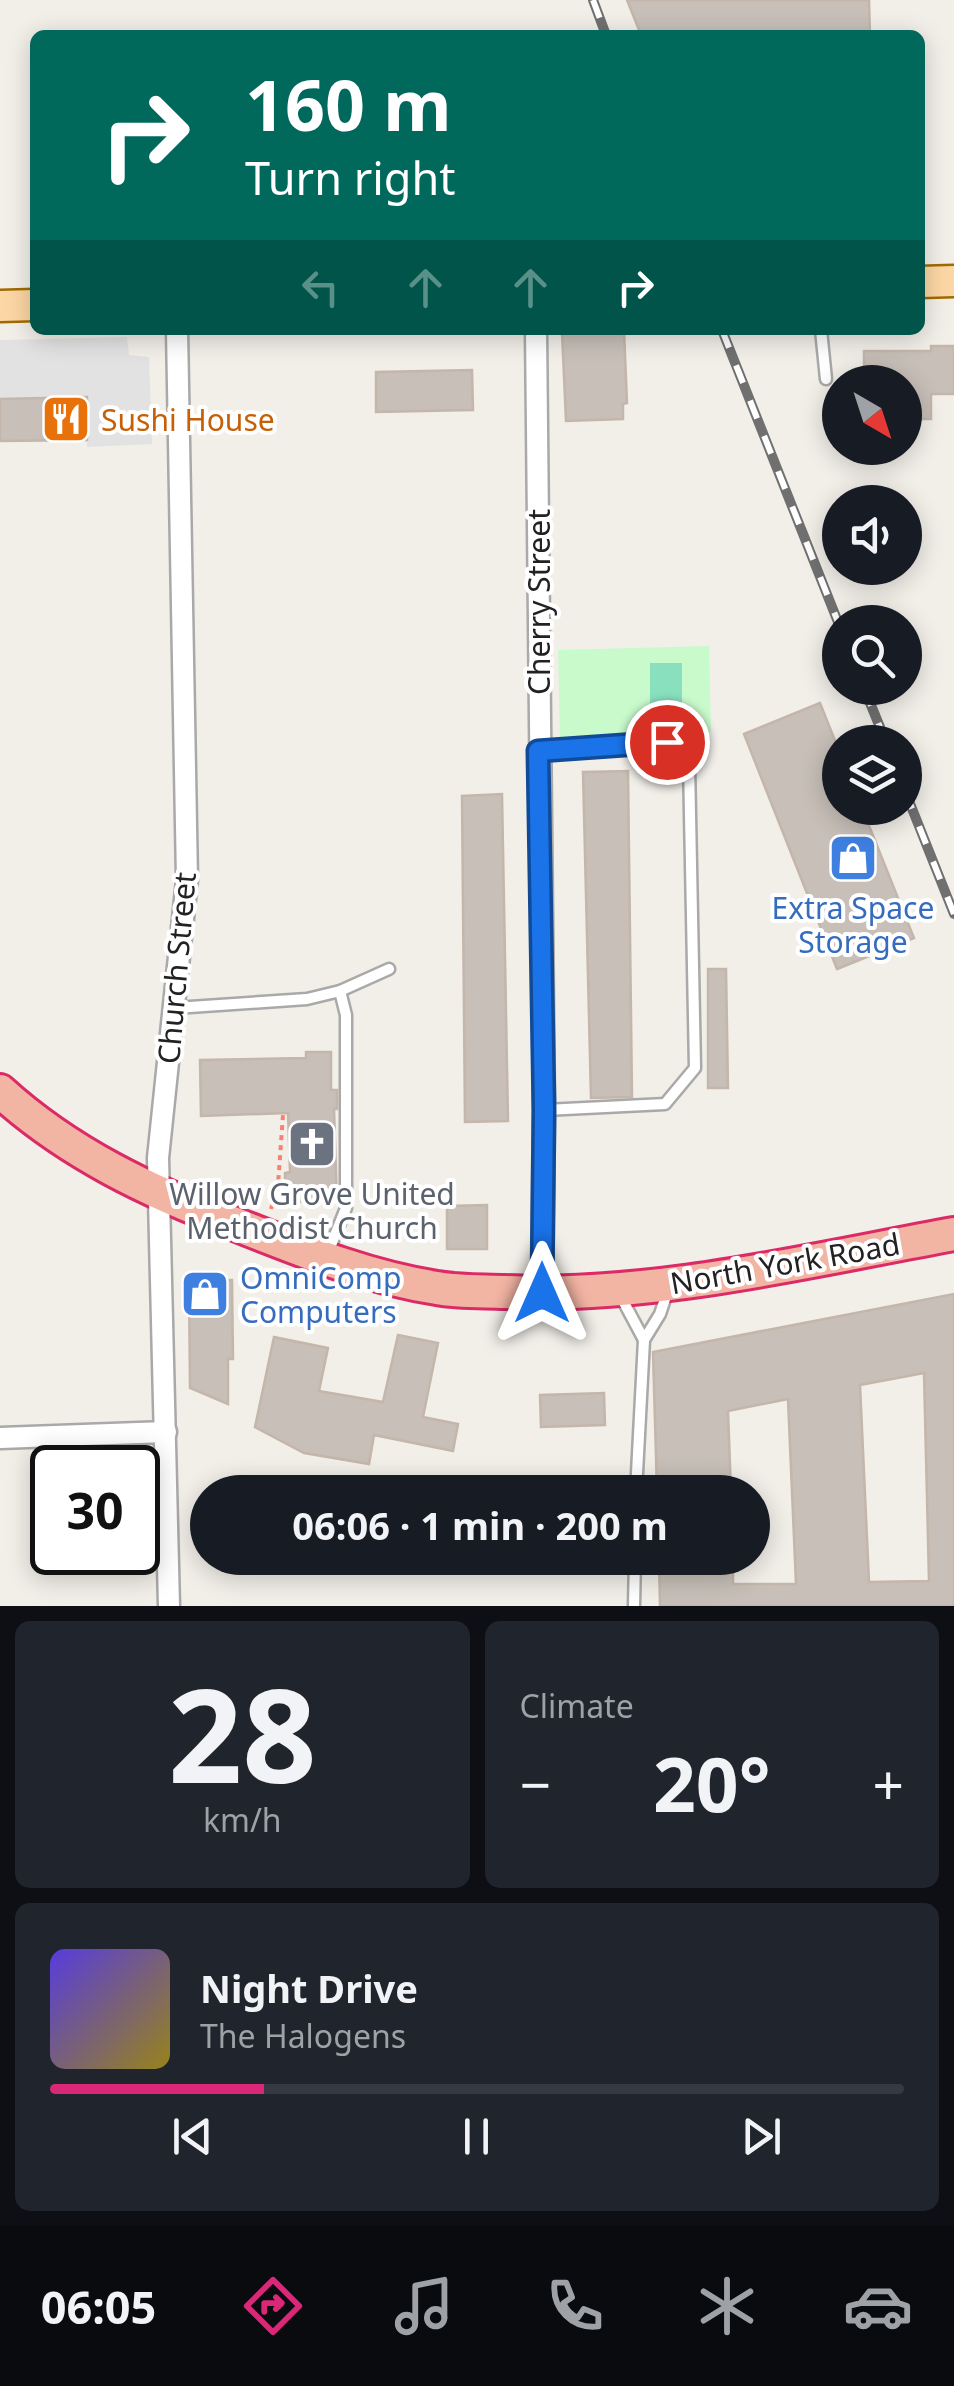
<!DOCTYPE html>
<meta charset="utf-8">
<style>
:root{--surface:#171b24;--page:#20242c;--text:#f1f3f6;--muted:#9ea1a6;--line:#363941;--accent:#db2777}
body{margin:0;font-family:"Noto Sans",sans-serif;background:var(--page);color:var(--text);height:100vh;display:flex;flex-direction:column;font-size:38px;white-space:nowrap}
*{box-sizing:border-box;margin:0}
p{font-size:32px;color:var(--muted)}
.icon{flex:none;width:55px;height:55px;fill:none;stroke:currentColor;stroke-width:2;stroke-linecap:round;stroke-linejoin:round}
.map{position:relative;height:1606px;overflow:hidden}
.panel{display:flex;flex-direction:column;gap:15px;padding:15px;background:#0d0f14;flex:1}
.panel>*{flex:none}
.hud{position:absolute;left:30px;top:30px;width:895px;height:305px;border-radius:15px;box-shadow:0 5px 25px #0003;background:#00695c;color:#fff;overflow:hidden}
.needle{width:65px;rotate:141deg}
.fabs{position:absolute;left:822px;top:365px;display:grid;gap:20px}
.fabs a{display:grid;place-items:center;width:100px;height:100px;border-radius:50%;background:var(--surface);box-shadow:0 5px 25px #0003;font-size:50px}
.speed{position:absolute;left:30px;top:1445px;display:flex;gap:20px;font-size:50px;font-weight:700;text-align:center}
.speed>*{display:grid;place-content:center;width:130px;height:130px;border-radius:50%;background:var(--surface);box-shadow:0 5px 25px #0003;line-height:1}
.speed .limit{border:5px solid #111;border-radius:15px;background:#fff;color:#111}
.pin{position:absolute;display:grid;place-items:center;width:85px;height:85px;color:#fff;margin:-42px;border:5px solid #fff;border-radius:50%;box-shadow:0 2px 10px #0007}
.me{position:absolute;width:110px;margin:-55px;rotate:0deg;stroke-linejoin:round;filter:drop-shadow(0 0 8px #0008)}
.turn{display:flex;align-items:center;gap:35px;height:210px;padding:0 50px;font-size:45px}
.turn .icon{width:130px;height:130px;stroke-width:2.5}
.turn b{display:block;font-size:70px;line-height:85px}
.lanes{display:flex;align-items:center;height:95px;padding:0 50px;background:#0003;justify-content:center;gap:50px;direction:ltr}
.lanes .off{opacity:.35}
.big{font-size:75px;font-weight:700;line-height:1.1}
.panel .card{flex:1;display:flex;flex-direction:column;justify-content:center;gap:15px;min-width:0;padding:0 35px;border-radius:15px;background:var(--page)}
.panel .dial{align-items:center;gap:0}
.dial b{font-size:130px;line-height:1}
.song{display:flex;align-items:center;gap:30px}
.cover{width:120px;height:120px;border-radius:15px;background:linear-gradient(135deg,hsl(250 70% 55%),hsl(50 70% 35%))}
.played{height:10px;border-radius:5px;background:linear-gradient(90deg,var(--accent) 25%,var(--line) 25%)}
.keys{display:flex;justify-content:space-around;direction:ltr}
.heat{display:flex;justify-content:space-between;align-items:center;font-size:55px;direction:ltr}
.panel .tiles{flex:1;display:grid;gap:15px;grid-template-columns:1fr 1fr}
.card:last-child{grid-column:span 2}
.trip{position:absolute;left:190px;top:1475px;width:580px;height:100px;border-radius:50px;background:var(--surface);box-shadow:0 5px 25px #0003;font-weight:700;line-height:100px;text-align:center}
.tabs{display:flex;height:160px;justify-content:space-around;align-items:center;background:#090b0e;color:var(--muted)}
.tabs .icon{width:70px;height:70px}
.tabs .selected{color:var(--accent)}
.tabs b{font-size:45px;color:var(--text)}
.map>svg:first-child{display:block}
</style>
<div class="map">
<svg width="954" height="1606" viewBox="0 0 954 1606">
<rect width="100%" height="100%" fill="#f2efe9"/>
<!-- park -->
<path fill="#c8facc" d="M709,646L711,732L560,737L558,650Z"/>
<!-- pitch -->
<rect fill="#88e0be" x="650" y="663" width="32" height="60"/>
<!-- parking -->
<path fill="#e2e2e2" d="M127,337L129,355L149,357L152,444L87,447L86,397L0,399V340Z"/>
<!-- building -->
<g fill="#c7bfb8" stroke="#c4b6ab" stroke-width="2.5" fill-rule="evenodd">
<path d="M627,0H869L870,35H641Z"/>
<path d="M624,330L627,403L623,404V419L566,421L562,332Z"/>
<path d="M931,346H954V394H931V419H905V382H869V371L864,372V351H931Z"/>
<path d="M472,370L473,410L376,412V372Z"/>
<path d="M87,397V440L0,441V399Z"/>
<path d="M820,703L840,753V808H862L914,938L837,969L744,734Z"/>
<path d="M628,771L632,1097L591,1098L583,772Z"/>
<path d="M502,794L508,1121L465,1122L462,796Z"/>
<path d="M708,969H726L728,1088H708Z"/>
<path d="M306,1052H331V1090H337V1109H334L337,1201L285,1202V1173L290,1172L288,1113L201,1116L200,1060L306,1058Z"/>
<path d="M487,1205V1249H447V1206Z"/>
<path d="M232,1280L233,1359H228V1404L190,1388L189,1281Z"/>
<path d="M954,1294V1606H660L659,1558H733V1584H796L788,1399L728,1411L731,1492H657L653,1352ZM924,1373L929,1581L869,1582L860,1385Z"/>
<path d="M398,1335L438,1343L423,1417L458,1424L453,1451L374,1435L369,1464L304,1453L255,1427L274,1337L328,1348L319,1391L383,1402Z"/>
<path d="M604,1393L605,1425L541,1427L540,1395Z"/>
</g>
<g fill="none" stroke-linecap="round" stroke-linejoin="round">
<!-- service casing -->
<g stroke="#a9a9a9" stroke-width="15">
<g id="service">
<path d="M821,330L826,379"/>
<path d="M541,751L667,743L689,763L695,1068L665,1104L545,1110"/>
<path d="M175,1008L307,999L340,991L389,969"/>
<path d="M327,1255L346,1208V1015L340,991"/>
<path d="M621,1297L644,1340"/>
<path d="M636,1492L644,1340L660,1314L668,1290"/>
<path d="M634,1606L635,1558"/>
</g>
</g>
<!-- minor casing -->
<g stroke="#a9a9a9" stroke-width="25">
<g id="minor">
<path d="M536,330L544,1110L542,1293"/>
<path d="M0,1438L166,1432"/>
<path d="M169,1606L158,1158L187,880L177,330"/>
</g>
</g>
<!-- primary casing -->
<g stroke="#a06b00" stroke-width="35">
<g id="primary">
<path d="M920,282L954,281"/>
<path d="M0,306L35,305"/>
</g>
</g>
<!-- trunk casing -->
<g stroke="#dc2a67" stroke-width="38">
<path id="trunk" d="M0,1091C68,1153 150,1192 235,1224C301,1250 366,1277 437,1288C459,1292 482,1291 505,1292C656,1298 806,1261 954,1234"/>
</g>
<!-- path -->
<path stroke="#fa8072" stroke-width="4" stroke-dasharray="5 5" stroke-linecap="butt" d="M271,1209L278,1185L283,1115"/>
<!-- service -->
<use href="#service" stroke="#fff" stroke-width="10"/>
<!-- minor -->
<use href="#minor" stroke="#fff" stroke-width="20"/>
<!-- primary -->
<use href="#primary" stroke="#fcd6a4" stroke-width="30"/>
<!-- trunk -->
<use href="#trunk" stroke="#f2b4a3" stroke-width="32"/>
<!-- rail casing -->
<g stroke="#707070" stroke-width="10">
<g id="rail">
<path d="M593,0L606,35"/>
<path d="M722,330L840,627"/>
<path d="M864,688L886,742"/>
<path d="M905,791L954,914"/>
</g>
</g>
<!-- rail -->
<use href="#rail" stroke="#fff" stroke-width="6" stroke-dasharray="19" stroke-linecap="butt"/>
</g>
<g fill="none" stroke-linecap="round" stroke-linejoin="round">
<!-- route casing -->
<g stroke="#114b97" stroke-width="25">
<path id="route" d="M542,1293L544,1110L538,751L667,742"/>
</g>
<!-- route -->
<use href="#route" stroke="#1a73e8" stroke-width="18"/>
</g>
<!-- icons -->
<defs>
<g id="restaurant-square" transform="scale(2.5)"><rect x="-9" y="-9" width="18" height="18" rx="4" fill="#e8710a" stroke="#fff"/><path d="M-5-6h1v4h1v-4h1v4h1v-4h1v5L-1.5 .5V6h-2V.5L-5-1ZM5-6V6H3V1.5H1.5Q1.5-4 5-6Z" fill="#fff"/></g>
<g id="shop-square" transform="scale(2.5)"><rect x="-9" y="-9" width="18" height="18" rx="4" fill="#3f7fe0" stroke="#fff"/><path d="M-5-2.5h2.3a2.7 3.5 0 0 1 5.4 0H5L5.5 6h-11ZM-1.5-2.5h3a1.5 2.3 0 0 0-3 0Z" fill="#fff"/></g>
<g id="church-square" transform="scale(2.5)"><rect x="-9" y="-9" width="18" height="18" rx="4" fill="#6b7280" stroke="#fff"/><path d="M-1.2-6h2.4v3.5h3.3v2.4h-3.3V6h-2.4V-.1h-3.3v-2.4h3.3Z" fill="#fff"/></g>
</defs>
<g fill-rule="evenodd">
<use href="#restaurant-square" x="66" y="419"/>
<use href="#shop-square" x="853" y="858"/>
<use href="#church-square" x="312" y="1144"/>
<use href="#shop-square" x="205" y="1294"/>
</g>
<g text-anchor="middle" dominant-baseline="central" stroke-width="8" stroke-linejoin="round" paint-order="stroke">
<!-- food labels -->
<g font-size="30" fill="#c56008" stroke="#fff" text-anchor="start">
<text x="101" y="419">Sushi House</text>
</g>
<!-- street labels -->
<g font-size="30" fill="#222" stroke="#fff">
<text transform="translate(538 602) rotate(-90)">Cherry Street</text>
<text transform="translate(176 968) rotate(-85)">Church Street</text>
<text transform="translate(785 1263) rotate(-10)">North York Road</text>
</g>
<!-- shop labels -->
<g font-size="30" fill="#366cbe" stroke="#fff">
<text x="853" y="907">Extra Space<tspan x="853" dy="34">Storage</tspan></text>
<text x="240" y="1277" text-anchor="start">OmniComp<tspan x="240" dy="34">Computers</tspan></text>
</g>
<!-- worship labels -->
<g font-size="30" fill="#5b616d" stroke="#fff">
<text x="312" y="1193">Willow Grove United<tspan x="312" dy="34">Methodist Church</tspan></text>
</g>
</g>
</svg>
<div class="fabs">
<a><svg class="needle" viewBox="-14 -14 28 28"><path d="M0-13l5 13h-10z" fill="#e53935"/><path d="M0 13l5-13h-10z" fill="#9ea1a6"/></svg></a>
<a><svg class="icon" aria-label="sound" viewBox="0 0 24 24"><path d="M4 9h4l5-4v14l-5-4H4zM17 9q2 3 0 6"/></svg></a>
<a><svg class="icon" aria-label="search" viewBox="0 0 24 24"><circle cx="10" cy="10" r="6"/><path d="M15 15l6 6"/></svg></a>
<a><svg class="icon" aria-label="layers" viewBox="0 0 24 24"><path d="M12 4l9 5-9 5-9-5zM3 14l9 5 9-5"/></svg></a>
</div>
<div class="speed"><div class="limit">30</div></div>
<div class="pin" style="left:667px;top:742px;background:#d93025"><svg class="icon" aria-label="arrive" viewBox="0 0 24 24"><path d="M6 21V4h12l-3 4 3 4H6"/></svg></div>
<svg class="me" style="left:542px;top:1293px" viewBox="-20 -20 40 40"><path d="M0-17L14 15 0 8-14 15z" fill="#1a73e8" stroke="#fff" stroke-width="4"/></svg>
<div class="trip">06:06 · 1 min · 200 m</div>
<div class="hud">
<div class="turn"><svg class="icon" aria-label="right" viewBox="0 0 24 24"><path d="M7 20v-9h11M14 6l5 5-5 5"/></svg><div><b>160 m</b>Turn right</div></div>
<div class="lanes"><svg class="icon off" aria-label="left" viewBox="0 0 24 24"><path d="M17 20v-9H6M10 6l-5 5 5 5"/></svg><svg class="icon off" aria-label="ahead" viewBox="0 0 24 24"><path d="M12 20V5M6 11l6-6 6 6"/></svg><svg class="icon off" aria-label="ahead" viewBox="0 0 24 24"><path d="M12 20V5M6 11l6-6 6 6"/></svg><svg class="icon" aria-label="right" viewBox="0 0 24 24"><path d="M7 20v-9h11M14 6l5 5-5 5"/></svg></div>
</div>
</div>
<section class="panel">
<div class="tiles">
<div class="card dial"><b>28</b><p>km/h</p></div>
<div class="card"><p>Climate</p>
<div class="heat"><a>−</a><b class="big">20°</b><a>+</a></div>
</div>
<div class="card">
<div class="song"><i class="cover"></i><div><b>Night Drive</b><p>The Halogens</p></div></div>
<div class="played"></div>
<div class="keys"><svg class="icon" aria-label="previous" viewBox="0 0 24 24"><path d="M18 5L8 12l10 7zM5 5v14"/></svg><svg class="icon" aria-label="pause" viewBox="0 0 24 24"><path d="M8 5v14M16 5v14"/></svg><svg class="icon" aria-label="next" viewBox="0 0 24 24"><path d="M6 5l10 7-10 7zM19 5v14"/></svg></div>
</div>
</div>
</section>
<nav class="tabs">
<b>06:05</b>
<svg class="icon selected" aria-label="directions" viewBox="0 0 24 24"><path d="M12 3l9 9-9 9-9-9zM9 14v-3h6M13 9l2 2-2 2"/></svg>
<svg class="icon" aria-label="music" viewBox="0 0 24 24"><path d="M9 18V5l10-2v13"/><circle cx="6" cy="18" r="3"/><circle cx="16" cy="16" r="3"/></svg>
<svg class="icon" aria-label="phone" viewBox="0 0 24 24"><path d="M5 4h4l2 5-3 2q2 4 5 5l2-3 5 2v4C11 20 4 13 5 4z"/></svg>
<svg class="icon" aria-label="climate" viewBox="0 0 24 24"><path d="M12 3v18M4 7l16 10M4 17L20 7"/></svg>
<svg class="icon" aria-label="car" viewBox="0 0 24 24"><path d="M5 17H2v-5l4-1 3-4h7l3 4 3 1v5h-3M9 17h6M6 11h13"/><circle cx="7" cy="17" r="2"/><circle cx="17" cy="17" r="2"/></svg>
</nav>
